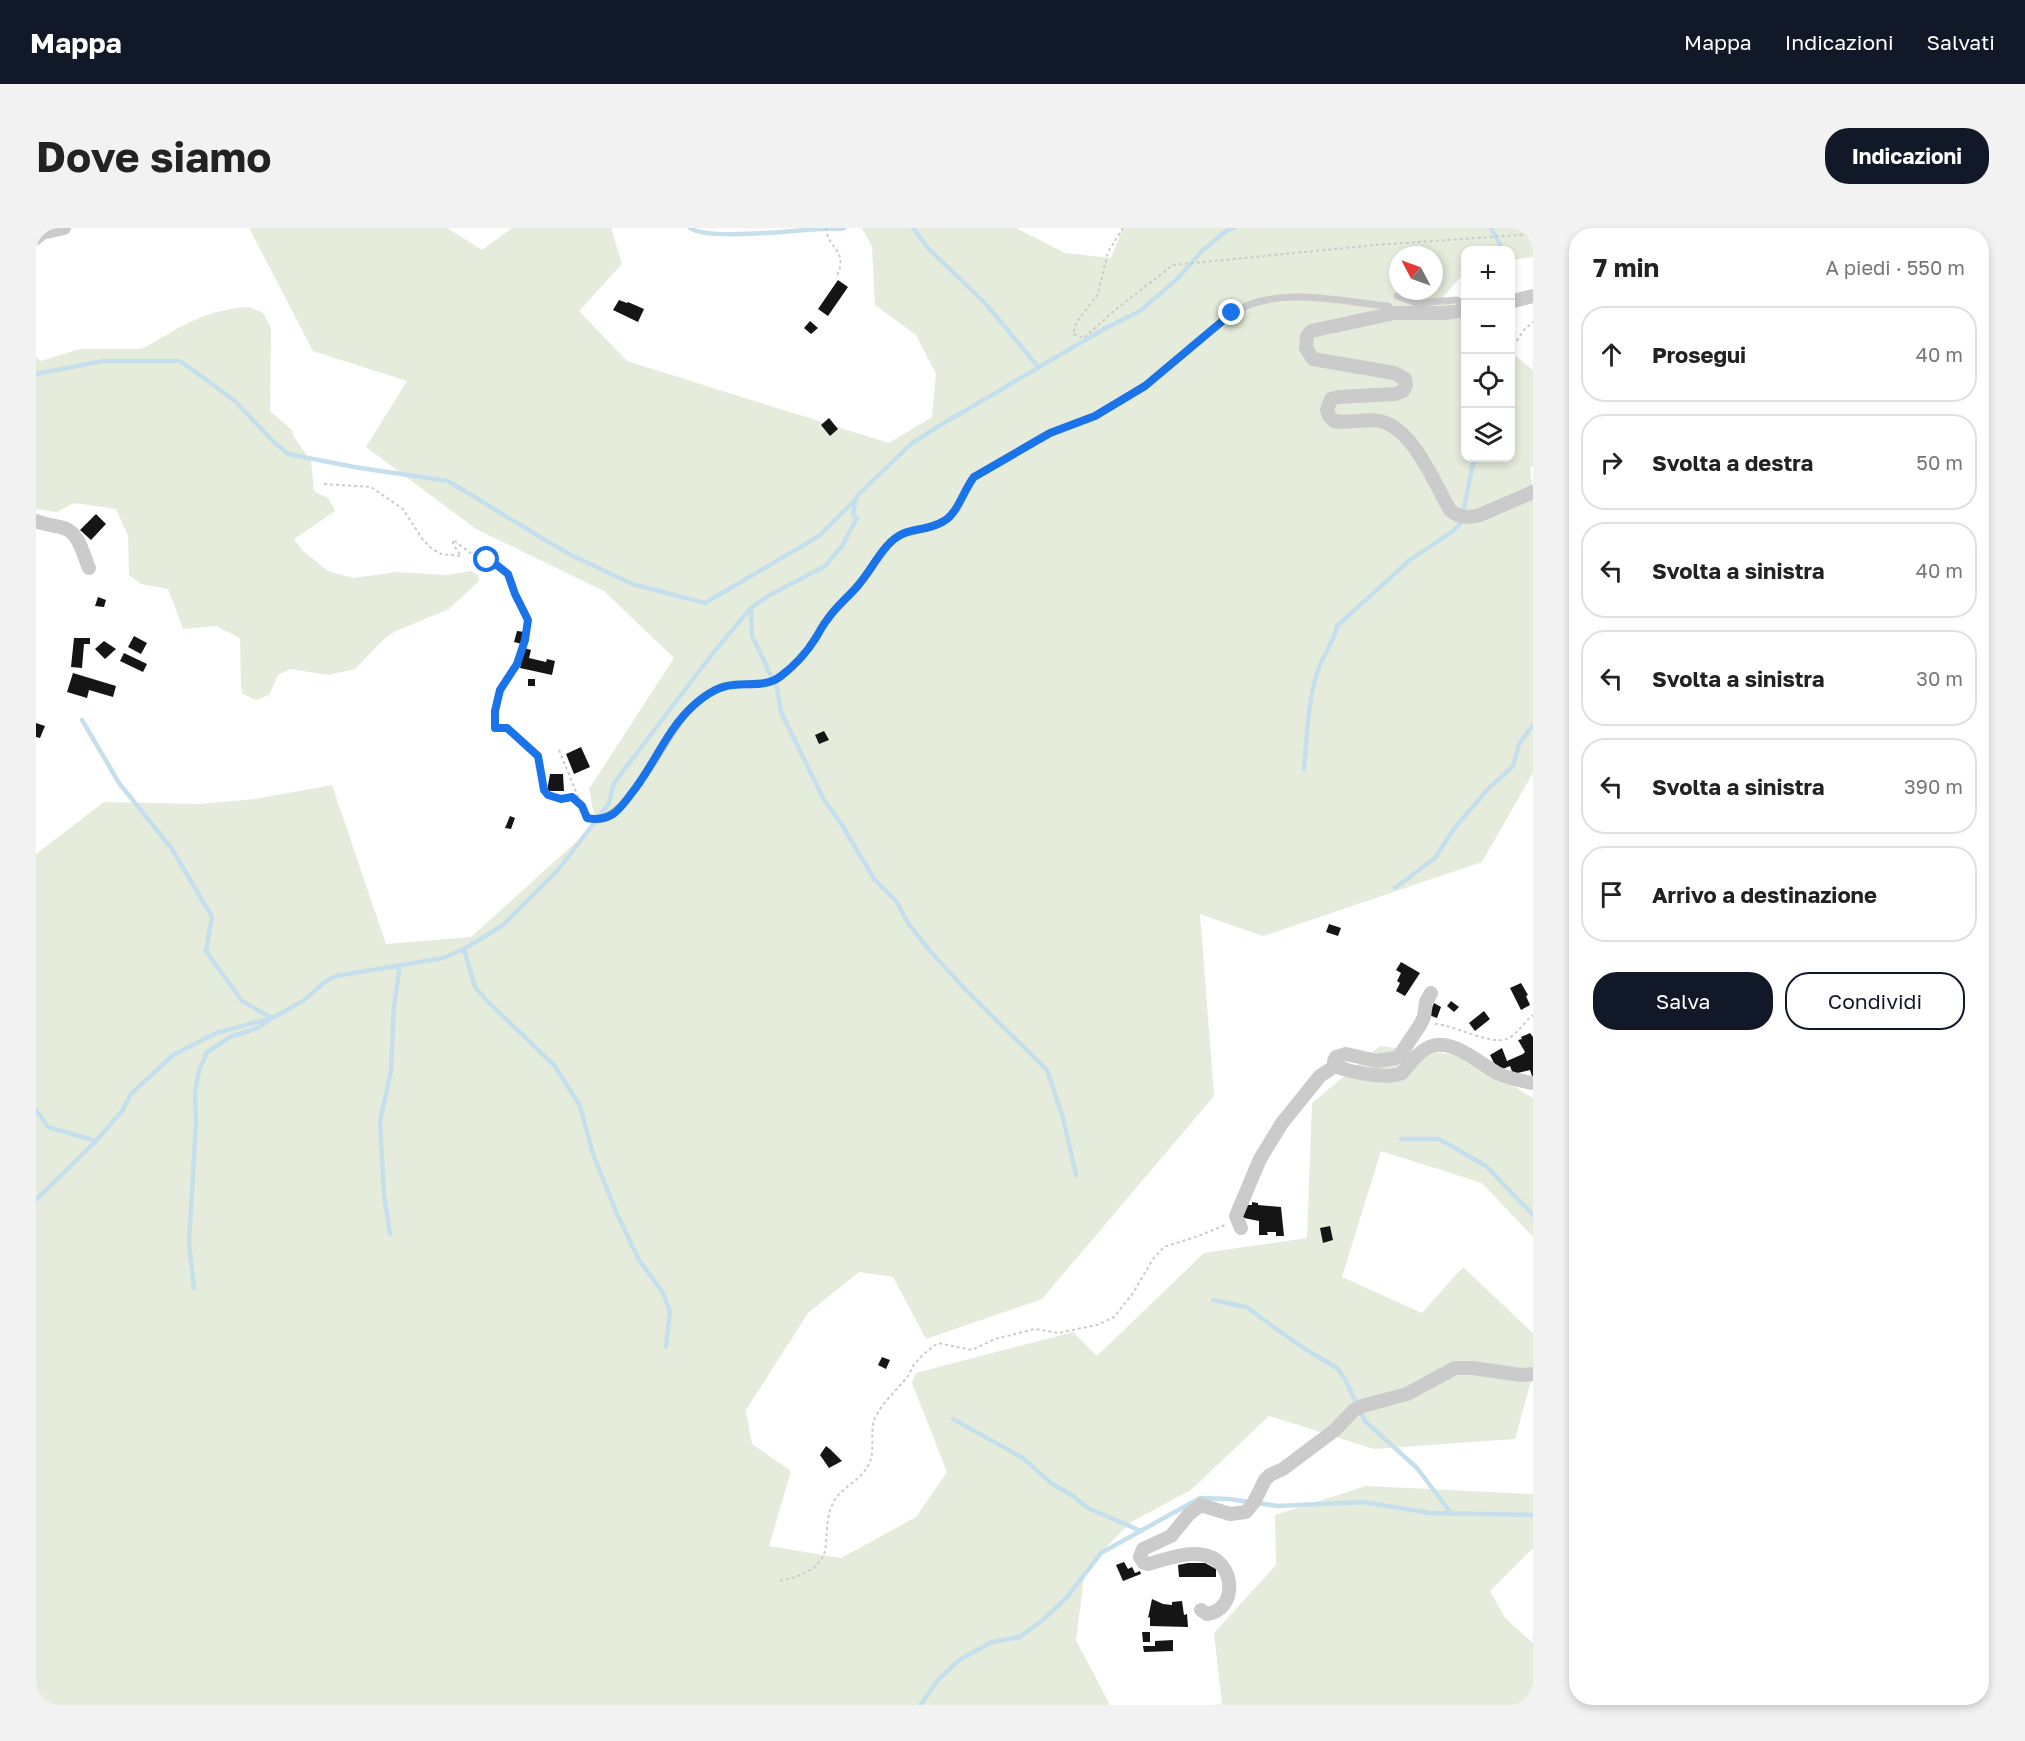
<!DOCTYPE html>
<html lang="it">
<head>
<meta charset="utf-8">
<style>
  body { margin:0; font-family:"Golos Text",sans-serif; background:#f2f2f2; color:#222 }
  .controls { position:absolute; right:18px; top:18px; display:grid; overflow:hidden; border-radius:12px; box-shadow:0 3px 9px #0003 }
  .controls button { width:54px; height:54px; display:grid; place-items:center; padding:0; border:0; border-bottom:2px solid #e0e0e0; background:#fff; color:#222; font:30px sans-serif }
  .compass { position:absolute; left:1353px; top:18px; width:54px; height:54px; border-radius:50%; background:#fff; box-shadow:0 3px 9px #0003; rotate:311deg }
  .stop { position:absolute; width:18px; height:18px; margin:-14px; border:4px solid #1a73e8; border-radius:50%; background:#fff }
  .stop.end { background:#1a73e8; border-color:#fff; box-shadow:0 2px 6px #0008 }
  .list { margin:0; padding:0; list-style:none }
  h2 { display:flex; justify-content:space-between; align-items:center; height:78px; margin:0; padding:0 24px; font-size:26px }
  h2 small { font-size:20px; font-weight:400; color:#767676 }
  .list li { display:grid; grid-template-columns:39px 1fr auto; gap:18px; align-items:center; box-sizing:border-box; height:96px; margin:0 12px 12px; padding:0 12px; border:2px solid #e0e0e0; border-radius:24px }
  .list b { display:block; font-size:22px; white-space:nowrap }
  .list em { font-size:20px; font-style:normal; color:#767676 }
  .actions { display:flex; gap:12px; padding:18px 24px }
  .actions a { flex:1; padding:14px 0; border:2px solid #111827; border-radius:24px; text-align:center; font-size:21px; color:#111827 }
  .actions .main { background:#111827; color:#fff }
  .icon { flex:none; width:33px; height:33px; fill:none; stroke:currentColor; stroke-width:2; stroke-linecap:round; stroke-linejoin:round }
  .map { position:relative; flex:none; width:1497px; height:1477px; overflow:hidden; border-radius:24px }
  header { display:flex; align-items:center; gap:36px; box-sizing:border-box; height:84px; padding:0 30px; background:#111827; color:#fff }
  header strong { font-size:28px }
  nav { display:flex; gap:33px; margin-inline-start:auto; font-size:21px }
  .intro { display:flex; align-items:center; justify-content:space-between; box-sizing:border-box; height:144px; padding:0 36px }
  h1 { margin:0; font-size:42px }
  .button { padding:15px 27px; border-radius:24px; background:#111827; color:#fff; font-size:21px; font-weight:700 }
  main { display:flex; gap:36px; padding:0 36px }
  aside { flex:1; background:#fff; border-radius:24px; box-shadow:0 3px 9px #0003 }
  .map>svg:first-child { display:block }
</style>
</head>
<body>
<header>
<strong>Mappa</strong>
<nav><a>Mappa</a><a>Indicazioni</a><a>Salvati</a></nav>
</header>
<div class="intro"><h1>Dove siamo</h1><a class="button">Indicazioni</a></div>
<main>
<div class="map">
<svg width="1497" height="1477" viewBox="0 0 1497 1477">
  <rect width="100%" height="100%" fill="#fff"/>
  <!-- green -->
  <path fill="#e5ecdb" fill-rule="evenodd" d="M213,0H411L446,22L476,0H575L586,36L543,83L591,133L853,215L896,189L900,146L880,107L839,77L836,19L826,0H980L1029,25L1075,30L1087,0H1497V29L1475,32L1474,22H1430L1429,44L1407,69L1429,87L1430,230H1474L1475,124L1497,142V237L1494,240L1497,263V545L1446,634L1227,708L1164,686L1178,868L1006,1071L890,1111L857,1049L823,1044L772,1085L710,1182L716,1216L755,1243L733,1318L805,1330L880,1289L911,1244L876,1155L880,1145L1037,1104L1061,1128L1168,1025L1271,1010L1276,875L1344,818L1429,828L1497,870V1009L1446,955L1345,923L1306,1049L1386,1085L1427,1039L1497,1105V1146L1479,1211L1338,1221L1233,1188L1155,1262L1095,1294L1049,1341L1040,1412L1074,1477H0V626L68,574L164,576L219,571L296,557L350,716L435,709L560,596L553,561L638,430L568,363L440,301L330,219L371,153L277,123ZM1362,27H1398V63H1362Z
    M213,79L227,85L234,98L235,105L234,183L256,202L258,209L275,233L278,263L292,270L299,283L258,311L267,323L292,343L317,350L361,344L410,347L435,343L442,347L443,353L413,381L358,404L347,412L319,441L293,447L254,441L242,447L233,467L220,472L207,466L205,459L204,410L180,398L147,401L132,361L105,356L93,347L92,308L80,281L38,275L21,284L0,281V129L5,133L44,121H102L110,119C145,98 171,81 213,79Z
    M1330,1258L1497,1266V1320L1454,1363L1469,1390L1497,1415V1477H1176L1186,1476L1178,1405L1240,1337L1239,1287Z"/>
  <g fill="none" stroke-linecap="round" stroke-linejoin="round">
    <!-- stream -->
    <path stroke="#c6dfed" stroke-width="4.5" d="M654,0C672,13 759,2 785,1C793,0 801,2 808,0
      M877,0L892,20L949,75L1003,140
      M1455,0L1467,22
      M1474,36V37
      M0,146L67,133H144L198,172L236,212L252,226L318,239L412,253L531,325L596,356L669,375L783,308L820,271
      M715,380L716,408L741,460L745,484L788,572L806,597L838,651L860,673L872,695L894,723L931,763L1011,842L1027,890L1040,947
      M46,492L83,555L136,621L176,689L170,723L206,773L236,790L222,800L194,809L171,824L163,843L159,864L160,894L153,1015L158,1060
      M1268,541C1271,509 1272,466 1284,437C1290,423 1298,413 1301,398L1375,331L1417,303L1425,295L1438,230
      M1359,660L1399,630L1417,602L1451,562L1477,538L1483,516L1497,497
      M428,721L439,759L451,773L519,838L544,878L557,926L581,986L603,1032L627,1065L634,1083L630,1119
      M0,882L12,899L60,913
      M1365,911H1403L1450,938L1497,987
      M0,972L60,913L86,883L95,866L137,827L180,805L236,790L267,773L289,754L300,748L407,730L428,721L467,697L522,642L568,582L573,575L578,555L677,425L715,380L732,368L789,338L806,318L821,290L817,287L820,270L824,265L876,215L903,198L1068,101L1104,83L1140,52L1166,23L1190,3L1198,0
      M354,1006L348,967L344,893L355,843L358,778L364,737
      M1177,1072L1210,1079L1266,1119L1301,1140L1309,1151L1329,1193L1381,1240L1415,1285
      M917,1191L987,1230L1015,1255L1037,1268L1052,1280L1105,1303
      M884,1477L903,1451L923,1432L956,1414L984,1409L1009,1390L1031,1369L1065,1325L1164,1270L1193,1271L1242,1278L1327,1274L1394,1285L1497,1287"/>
  </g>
  <!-- building -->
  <path fill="#151515" d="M802,52L812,59L792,88L782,81Z
    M583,72L591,75L592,74L608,81L602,94L577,82Z
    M774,93L782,100L775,106L768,100Z
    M793,190L802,201L794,208L785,197Z
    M60,286L70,296L55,312L44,302Z
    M62,369L70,372L68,379L59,378Z
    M481,403L489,404L486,416L478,414Z
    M98,408L111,415L105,426L92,419Z
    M38,410H54V416H48L46,440L35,439Z
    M68,413L80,421L69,431L59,421Z
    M488,420L495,422L493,430L510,434L511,431L519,433L516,447L484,440Z
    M88,425L111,436L107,444L84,433Z
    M37,445L80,458L77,469L53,462L51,470L31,464Z
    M492,451H499V458H492Z
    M0,495L9,498L4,510L0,509Z
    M788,503L793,512L783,516L779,507Z
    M545,519L554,539L538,546L530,526Z
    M514,546H527L528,563H511Z
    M474,588L479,590L475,601L469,600Z
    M1293,696L1305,700L1302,708L1290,704Z
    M1365,734L1384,745L1369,768L1360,763L1364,755L1361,753L1365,745L1360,742Z
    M1485,755L1492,767L1490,768L1494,777L1485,782L1474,760Z
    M1415,773L1423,779L1418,784L1411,778Z
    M1398,775L1405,779L1401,790L1393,787Z
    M1448,783L1454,791L1439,803L1433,795Z
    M1494,805L1497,809V851L1494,842L1477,846L1474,838L1462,843L1454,827L1466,820L1471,833L1487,826L1489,824L1482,812L1486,811L1485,809Z
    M1216,974L1222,975V977L1245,979L1248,1008H1240V1004H1231L1232,1007H1223V993L1203,989L1206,977H1216Z
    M1294,998L1297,1012L1287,1015L1284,1000Z
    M846,1129L854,1132L850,1141L842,1137Z
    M790,1218L795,1222L806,1233L793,1240L784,1227Z
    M1088,1334L1092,1341L1096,1339L1099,1345L1104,1343L1105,1346L1087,1353L1080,1337Z
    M1152,1335H1169L1180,1341V1349H1143L1142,1337Z
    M1116,1371L1127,1376L1136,1377V1374L1146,1373L1148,1387L1151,1386L1152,1399L1114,1398V1389L1112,1390Z
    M1106,1404H1114V1414H1107Z
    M1137,1412V1423L1108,1424L1107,1418H1119V1413Z"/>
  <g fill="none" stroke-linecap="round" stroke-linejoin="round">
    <!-- path -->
    <path stroke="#cbcbcb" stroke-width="2" stroke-dasharray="3 3" stroke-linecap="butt" d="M790,0C791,21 814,22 800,50
      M1087,0L1072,24L1062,66L1040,95L1037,106L1048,110L1079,82L1137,37L1339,17L1497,6
      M1474,123L1488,102L1497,94
      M288,256L335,259L367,281L387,312L395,320L405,326L425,328L417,316V312L440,329L462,338L472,346L479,367L492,392L489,412L481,436L464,462L458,496L459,500H471L502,527L508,562C517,573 524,569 536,569L546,578
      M523,522L545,576
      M1399,796C1419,797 1457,819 1473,810C1483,804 1488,794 1497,787
      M744,1353C765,1348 789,1341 790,1315C791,1302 791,1287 797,1275C805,1259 824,1253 832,1238C839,1226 835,1210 837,1197C839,1181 862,1161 872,1148C875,1144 876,1137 881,1133C887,1126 894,1121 902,1115L936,1122L959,1111L999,1101L1022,1105L1061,1097L1078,1089L1097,1065L1117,1031L1128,1019L1165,1007L1189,997"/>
    <!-- service -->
    <path stroke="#cbcbcb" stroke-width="7" d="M1361,68L1381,75L1421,72L1430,77
      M551,590C594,600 628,504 658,477C668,468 683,458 697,457C714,455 731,459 745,448C758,438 771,424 779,411C783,405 786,398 791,392C800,378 814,368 824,355C834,343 841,329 851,318C870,296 888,306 908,293C922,285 927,263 938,249L1014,205L1059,188L1109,158L1196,85C1242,57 1302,73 1352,78L1359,85"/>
    <!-- minor -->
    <path stroke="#cbcbcb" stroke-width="14" d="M0,10L6,5L28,0
      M1474,74L1497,68
      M1430,82L1409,85H1359L1275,103L1271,108L1270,120L1277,131L1358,145L1369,151L1370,157L1367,163L1359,166L1303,169L1295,171L1291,182L1293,188L1298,193C1314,196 1329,190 1344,193C1378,201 1398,255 1414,282C1423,290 1432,290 1444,287L1497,264
      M0,293C9,297 18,297 28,300C43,305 47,326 53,340
      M1395,765L1390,774L1388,789L1384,797L1364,827L1360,830L1341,833L1310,826L1300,829L1298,833L1299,838C1314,844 1352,852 1366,845C1374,836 1382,824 1393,819C1415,809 1443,835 1461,845C1472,850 1485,853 1497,855
      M1205,1000L1200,988L1224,931L1246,895L1284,848L1299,838
      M1165,1382L1171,1386C1201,1382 1200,1337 1172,1328C1154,1322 1131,1331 1112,1336L1108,1335L1104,1329L1107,1321L1135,1308L1153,1286L1165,1277L1194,1286L1210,1284L1218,1274L1229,1252L1234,1247L1247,1241L1299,1202L1318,1182L1326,1178L1371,1166L1419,1140H1437L1485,1147L1497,1146"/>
  </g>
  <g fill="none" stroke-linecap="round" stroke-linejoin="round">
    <!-- route -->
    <path stroke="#1a73e8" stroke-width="8" d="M451,332L462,338L472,346L479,366L492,392L489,412L481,436L464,462L459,483V500H471L502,528L508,562L512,567L525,571L536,569L546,578L551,590C560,592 569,591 577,586C584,581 590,573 595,566C618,538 630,502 658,477C668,468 683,458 697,457C714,455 731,459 745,448C758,438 771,424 779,411C783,405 786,398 791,392C800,378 814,368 824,355C834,343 841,329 851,318C870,296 887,306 908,293C922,285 927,263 938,249L1014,205L1059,188L1109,158L1196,85"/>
  </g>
</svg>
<div class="controls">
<button>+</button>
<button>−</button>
<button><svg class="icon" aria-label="locate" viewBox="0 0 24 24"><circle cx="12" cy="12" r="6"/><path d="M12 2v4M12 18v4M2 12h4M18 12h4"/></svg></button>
<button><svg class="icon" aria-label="layers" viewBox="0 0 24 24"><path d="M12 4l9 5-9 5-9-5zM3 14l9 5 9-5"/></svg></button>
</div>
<svg class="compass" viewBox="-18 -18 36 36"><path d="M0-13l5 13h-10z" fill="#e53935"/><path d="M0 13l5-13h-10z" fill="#767676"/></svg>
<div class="stop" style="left:451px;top:332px"></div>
<div class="stop end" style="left:1196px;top:85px"></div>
</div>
<aside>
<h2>7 min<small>A piedi · 550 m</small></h2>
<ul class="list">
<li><svg class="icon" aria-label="ahead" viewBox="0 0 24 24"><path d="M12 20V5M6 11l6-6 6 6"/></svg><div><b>Prosegui</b></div><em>40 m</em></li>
<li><svg class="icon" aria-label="right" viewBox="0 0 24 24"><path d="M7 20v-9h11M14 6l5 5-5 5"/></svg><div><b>Svolta a destra</b></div><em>50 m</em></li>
<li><svg class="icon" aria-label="left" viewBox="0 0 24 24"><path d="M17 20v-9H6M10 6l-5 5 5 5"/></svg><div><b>Svolta a sinistra</b></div><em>40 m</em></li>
<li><svg class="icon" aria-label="left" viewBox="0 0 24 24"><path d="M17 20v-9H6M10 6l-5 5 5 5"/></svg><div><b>Svolta a sinistra</b></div><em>30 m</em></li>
<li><svg class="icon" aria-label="left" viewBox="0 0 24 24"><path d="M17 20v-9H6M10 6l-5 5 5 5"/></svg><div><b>Svolta a sinistra</b></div><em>390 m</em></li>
<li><svg class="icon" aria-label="arrive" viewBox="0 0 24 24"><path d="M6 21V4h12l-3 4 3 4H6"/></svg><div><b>Arrivo a destinazione</b></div></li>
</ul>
<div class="actions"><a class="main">Salva</a><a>Condividi</a></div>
</aside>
</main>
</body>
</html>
